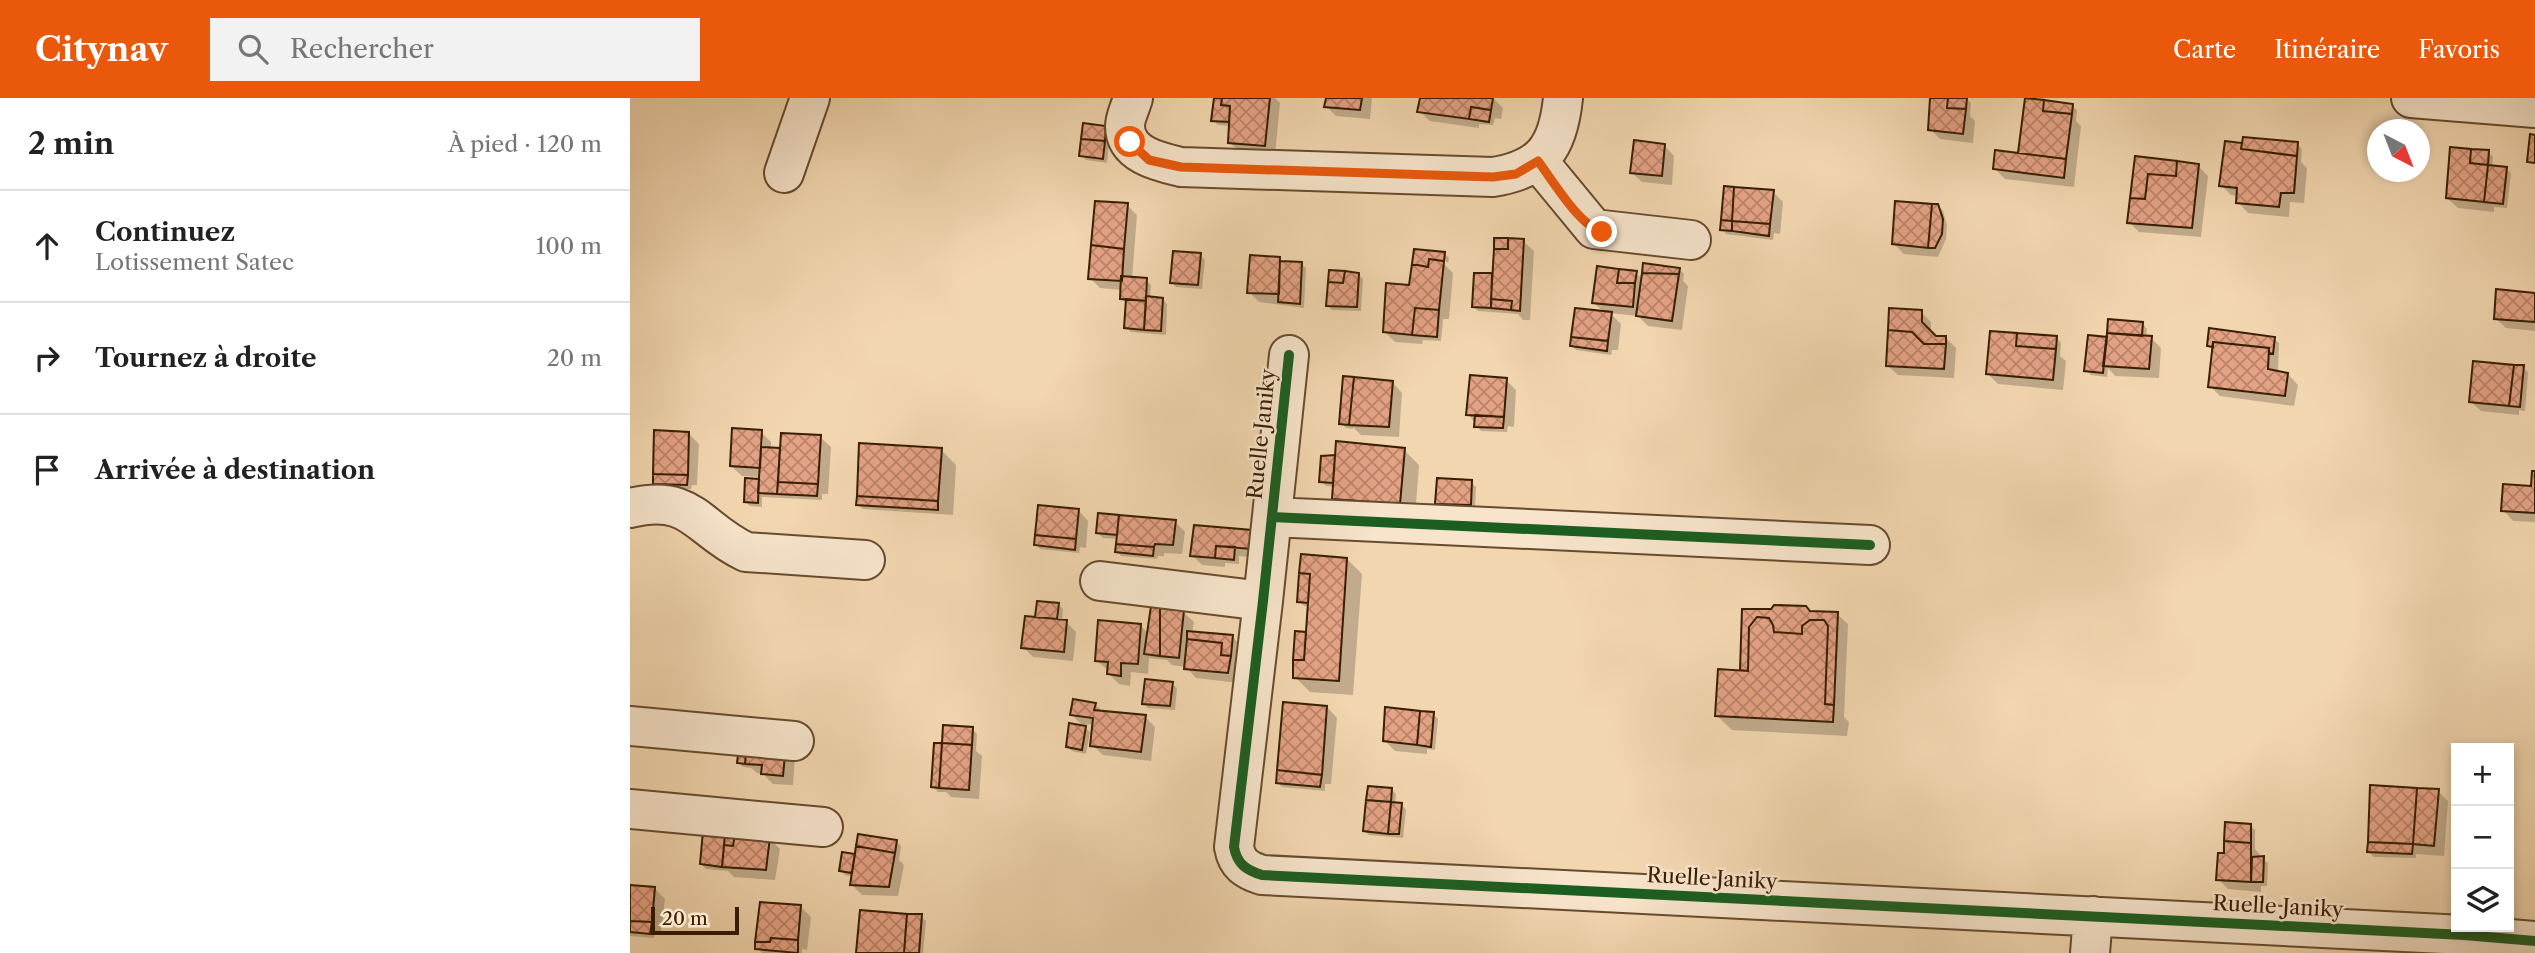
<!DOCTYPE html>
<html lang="fr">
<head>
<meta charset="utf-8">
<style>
  body { margin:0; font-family:"Libre Caslon Text",serif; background:#f2f2f2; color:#222 }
  .controls { position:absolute; right:21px; bottom:21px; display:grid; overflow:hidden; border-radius:0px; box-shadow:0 4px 10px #0003 }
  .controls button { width:63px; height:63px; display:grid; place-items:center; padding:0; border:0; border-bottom:2px solid #e0e0e0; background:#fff; color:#222; font:35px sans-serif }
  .compass { position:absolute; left:1737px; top:21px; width:63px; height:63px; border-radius:50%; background:#fff; box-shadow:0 4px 10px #0003; rotate:138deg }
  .scale { position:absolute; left:21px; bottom:18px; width:88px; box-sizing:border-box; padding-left:7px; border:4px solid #381d00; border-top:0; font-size:19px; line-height:24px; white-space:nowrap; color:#381d00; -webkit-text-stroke:5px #f7e4cb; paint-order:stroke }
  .stop { position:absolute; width:21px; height:21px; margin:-16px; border:5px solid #ea580c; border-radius:50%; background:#fff }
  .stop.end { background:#ea580c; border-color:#fff; box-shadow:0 2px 7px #0008 }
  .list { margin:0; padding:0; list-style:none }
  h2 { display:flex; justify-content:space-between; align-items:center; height:91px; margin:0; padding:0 28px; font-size:30px }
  h2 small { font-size:23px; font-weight:400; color:#767676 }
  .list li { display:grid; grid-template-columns:46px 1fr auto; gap:21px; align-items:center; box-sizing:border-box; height:112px; padding:0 28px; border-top:2px solid #e0e0e0 }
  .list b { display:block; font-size:26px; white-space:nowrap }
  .list p { margin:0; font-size:23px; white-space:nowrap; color:#767676 }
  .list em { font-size:23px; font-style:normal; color:#767676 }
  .icon { flex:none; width:38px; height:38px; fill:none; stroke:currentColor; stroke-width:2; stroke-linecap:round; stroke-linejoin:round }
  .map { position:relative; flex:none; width:1905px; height:855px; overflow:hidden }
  header { display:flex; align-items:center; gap:42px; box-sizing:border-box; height:98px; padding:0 35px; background:#ea580c; color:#fff }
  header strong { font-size:33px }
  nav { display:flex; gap:38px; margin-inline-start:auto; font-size:24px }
  .search { width:490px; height:63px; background:#f2f2f2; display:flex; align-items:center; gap:18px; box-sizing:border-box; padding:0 24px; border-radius:0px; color:#767676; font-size:26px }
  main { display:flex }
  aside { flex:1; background:#fff }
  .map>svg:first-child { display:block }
</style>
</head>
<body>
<header>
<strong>Citynav</strong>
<div class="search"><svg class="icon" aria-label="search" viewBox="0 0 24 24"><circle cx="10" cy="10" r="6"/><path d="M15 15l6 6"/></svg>Rechercher</div>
<nav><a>Carte</a><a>Itinéraire</a><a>Favoris</a></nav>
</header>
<main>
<aside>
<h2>2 min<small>À pied · 120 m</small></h2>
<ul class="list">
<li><svg class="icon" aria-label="ahead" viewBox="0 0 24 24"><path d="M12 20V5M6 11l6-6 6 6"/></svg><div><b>Continuez</b><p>Lotissement Satec</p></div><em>100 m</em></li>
<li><svg class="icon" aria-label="right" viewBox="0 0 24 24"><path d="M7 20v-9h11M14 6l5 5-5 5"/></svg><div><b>Tournez à droite</b></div><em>20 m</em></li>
<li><svg class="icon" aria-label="arrive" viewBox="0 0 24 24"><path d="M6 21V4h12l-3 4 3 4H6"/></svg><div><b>Arrivée à destination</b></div></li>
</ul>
</aside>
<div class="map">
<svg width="1905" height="855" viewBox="0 0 1905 855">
  <defs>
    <pattern id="building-cross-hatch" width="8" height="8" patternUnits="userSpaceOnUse" patternTransform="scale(1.75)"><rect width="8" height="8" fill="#e4a284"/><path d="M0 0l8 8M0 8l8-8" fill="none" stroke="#ba836a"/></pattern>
  </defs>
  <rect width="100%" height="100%" fill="#f2d6af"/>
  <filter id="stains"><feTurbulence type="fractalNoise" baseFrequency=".00286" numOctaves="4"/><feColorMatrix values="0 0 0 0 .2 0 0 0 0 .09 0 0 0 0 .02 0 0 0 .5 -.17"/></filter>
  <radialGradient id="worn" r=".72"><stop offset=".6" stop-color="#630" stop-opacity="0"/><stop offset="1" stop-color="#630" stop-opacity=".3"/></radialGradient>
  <!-- shadow -->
  <path fill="#0003" fill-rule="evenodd" d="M586,0H645L650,5L645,57L610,54L599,44L600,28L588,27L583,22Z
    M697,0H742L740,21L706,18L696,8Z
    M792,0H863L873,10L871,21L865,20L863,27L849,26V30L800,23L789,13Z
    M1302,0H1336L1341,5L1340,18L1345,23L1343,45L1310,41L1300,31Z
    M1442,8L1447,12L1446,23L1451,28L1444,89L1375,81L1365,71L1389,57Z
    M475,30L480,34L477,65L456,62L451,57Z
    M1667,46L1672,51L1671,64L1677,70L1674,105L1660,104L1659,119L1618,115L1608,104V98L1601,97L1591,87Z
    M1034,47L1044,58L1042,87L1012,84L1001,74Z
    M1858,54L1863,59L1862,69L1876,71L1881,75L1877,110L1864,109V114L1828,110L1817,100Z
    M1568,68L1578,78L1571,139L1509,134L1499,124Z
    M1143,94L1153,104L1150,136L1144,135L1143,142L1096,136L1092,131Z
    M497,107L507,117L502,181L516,182L521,187L520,200L532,201L537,206L536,237L501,234L496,229V205L491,200L492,192L470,190L460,180Z
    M1308,108L1313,113L1317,127L1316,141L1308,159L1274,156L1264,146Z
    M893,143L904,153L900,222H893L888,216L848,213L843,208L846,176L864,177Z
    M785,153L814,155L819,160L818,165L808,156L812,164L823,175L819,221H813L811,243L793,242L792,246L765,244L755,234L758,186L781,189Z
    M570,157L575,162L572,191L546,189L542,184Z
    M650,161L654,165L671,166L676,170L674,210L629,204L619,194Z
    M1049,171L1054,176L1053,183L1058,188L1052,232L1018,228L1008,218L980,215L991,226L988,252H982L981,257L946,252L942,248L975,215L964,205L1006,175L1013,182Z
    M728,176L733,181L731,213L702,212L697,207Z
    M1905,196V233L1876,230L1865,220Z
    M1291,214L1301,224V235L1306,239L1316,240L1326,250L1324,280L1268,277L1257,267Z
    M1513,226L1517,231L1516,240H1521L1531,250L1529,280L1485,278L1478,270L1477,279L1461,277L1456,272L1478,241Z
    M1427,240L1431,245L1430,258L1436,263L1433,292L1368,286L1358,276Z
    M1644,241L1649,245L1648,275L1658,276L1668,287L1664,308L1590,298L1580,288L1584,253L1579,248Z
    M1893,269L1898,274L1895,313L1889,312V317L1851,313L1840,303Z
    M876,282L886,292L884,329L878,328L877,334L851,333L838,316Z
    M762,284L772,295L769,339L731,337L723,329V331L716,330L711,325Z
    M131,334L141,344V351L152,352L190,339L201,349L198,396H192V402L132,399V409L120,408L115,404L131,383V379L112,378L101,368ZM130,341H133L132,358Z
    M58,335L69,346L67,387H62L61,391L29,390L25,385Z
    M311,352L326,367L323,417L233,411L228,407Z
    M774,352L789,367L785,420L719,416L704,401L705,389L696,388L691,383L693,359Z
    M1905,375V424L1883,423L1873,412L1903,390Z
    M841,384L846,389L845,411L812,410L807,405Z
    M448,412L458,423L456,450L450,449L449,455L410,451L406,446Z
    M545,424L555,434L552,456L534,455V458H528L527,461L491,458L487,453L488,441L473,440L468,435Z
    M622,434L631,460L609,458V466L595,465V469L572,467L562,457Z
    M717,461L732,476L723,597L680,594L665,579L677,538L680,509L674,508L669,503Z
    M428,506L433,511L432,523L436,524L446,534L443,563L403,559L393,549L410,521Z
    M1113,513L1207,516L1218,526L1214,619L1219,624L1217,638L1102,632L1086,617L1112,574Z
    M553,514L564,524L562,535L603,539L607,544L605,565L610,570L608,585L566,580L556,569L542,567L537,562L519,560L518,576L501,574L500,588L489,586L479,576V573L466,562L510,527L519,536Z
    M542,586L547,590L545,612L518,610L513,605Z
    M465,606L474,615L515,619L525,629L521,663L473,657L462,647L464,626L452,627L460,634L456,656L442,653L437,649L454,629L441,616Z
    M697,609L707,620L701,686H695V693L652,689L648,685Z
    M803,616L808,621L805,652L797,651V656L765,653L754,642Z
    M342,631L347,636L346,653L352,658L349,701L321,699L316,694H308L303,689L313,646Z
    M165,658L163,687L143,686L133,676L127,675L121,670L113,669L109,665Z
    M762,692L766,696L765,706L772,707L776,712L773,740L739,737L734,733Z
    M1808,693L1818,703L1814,758L1786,756V760L1744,759L1739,754Z
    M1620,727L1625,732V751L1630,757V760L1638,765L1637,788H1631V794L1598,791L1588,781L1595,757Z
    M140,741L150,751L145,782L104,779L98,773L76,771L71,766Z
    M266,743L271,748L269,762L274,767L268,798L232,797L222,787L223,779L215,777L211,773L224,758Z
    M0,788L24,790L35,801L31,834L25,833L24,840L0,838Z
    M171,809L181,819L177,852L172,851V855H132L127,850Z
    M291,818L296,823L293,855H228Z"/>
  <!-- building -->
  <path fill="url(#building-cross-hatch)" stroke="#381d00" stroke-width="2" d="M584,0H592L591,7L600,8L599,24L581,23Z
    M592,0H640L635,48L598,45L600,8L591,7Z
    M696,0H732L730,12L694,9Z
    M790,0H863L861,12L841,9L839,21L787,14Z
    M1300,0H1318L1317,10L1336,11L1333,36L1298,32Z
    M1318,0H1337L1336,11L1317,10Z
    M1395,0L1414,2L1413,13L1442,16L1436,61L1388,55Z
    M1414,2L1443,6L1442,16L1413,13Z
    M841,9L861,12L859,24L839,21Z
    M453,25L476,28L475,43L451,41Z
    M1900,36L1905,37V65L1897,64Z
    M1613,39L1668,44L1667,58L1611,51Z
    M451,41L475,43L473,61L449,58Z
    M1004,42L1035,46L1032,78L1000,75Z
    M1595,43L1612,45L1611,51L1667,58L1664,95H1651L1649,109L1606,105L1607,90L1589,88Z
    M1820,49L1841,51L1840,65L1858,67L1854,104L1816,100Z
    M1841,51L1859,52L1858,67L1840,65Z
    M1365,52L1436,61L1434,80L1363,71Z
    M1505,58L1547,63L1546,78L1518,76L1515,101L1500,100Z
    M1547,63L1569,66L1562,130L1497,125L1500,100L1515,101L1518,76L1546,78Z
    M1858,67L1877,69L1873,106L1854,104Z
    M1094,88L1104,89L1102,123L1091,122Z
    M1104,89L1144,92L1140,126L1102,123Z
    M465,103L498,105L494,151L461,147Z
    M1265,103L1302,106L1298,150L1262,146Z
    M1302,106H1308L1313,121L1312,136L1305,150H1298Z
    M1091,122L1102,123V133L1090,132Z
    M1102,123L1140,126L1139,138L1102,133Z
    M864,140H878V151H864Z
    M878,140L894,141L890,213L881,212L882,203L861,201L864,151H878Z
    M461,147L494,151L492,183L458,181Z
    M784,151L815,154L814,163L799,161L798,169L782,166Z
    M543,153L571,155L568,187L540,185Z
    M620,157L650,159L649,196L617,195Z
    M799,161L814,163L809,212L785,210L782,237L753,234L756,185L779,187L782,166L798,169Z
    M650,163L672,164L670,206L648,204Z
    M1013,165L1050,170L1049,176L1012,175Z
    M967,168L989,171L987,185H1005L1003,209L962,205Z
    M989,171L1007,173L1005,185H987Z
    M699,172L715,173L713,185L698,184Z
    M715,173L729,175L727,209L696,208L698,184L713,185Z
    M844,175H862L861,210L842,209Z
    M1012,175L1049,176L1042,223L1006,218Z
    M491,178L517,180L516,203L490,201Z
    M1866,191L1905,195V224L1864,221Z
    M516,198L533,200L531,233L514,232Z
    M496,201L516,203L514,232L494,230Z
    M861,201L882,203L881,212L861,210Z
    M785,210L809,212L807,239L782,237Z
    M945,210L982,214L978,243L941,239Z
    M1259,210L1292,212V224L1306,238H1316V246H1294L1282,234L1258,232Z
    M1478,221L1513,224L1512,238L1477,235Z
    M1579,230L1645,239L1643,256L1639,255V250L1583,244V249L1577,248Z
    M1258,232L1282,234L1294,246H1316L1314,271L1256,268Z
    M1360,233L1387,235L1386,248L1426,251L1423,282L1356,276Z
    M1387,235L1427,238L1426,251L1386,248Z
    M1477,235L1522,238L1519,271L1473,268Z
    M1458,237L1477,239L1473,275L1454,273Z
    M941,239L978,243L977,253L940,248Z
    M1583,244L1639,250L1638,271L1658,275L1655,298L1578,289Z
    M1843,263L1884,267L1879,308L1839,304Z
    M1884,267H1894L1890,309L1879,308Z
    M840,277L877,280L874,319L836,317Z
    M713,278L724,279L719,327L709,326Z
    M724,279L763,283L759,329L719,327Z
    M845,317L874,319L873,330L844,329Z
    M102,330L132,332L130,370L100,368Z
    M24,332L59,334L58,377L23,376Z
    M151,335L191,337L188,386L148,384Z
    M706,343L775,350L770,406L702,401Z
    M229,345L312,350L308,403L227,398Z
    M131,349L150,350L147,396L128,395Z
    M705,357L703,385L689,384L691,358Z
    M1902,373H1905V415L1871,413L1873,386L1901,388Z
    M23,376L58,377L57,387L23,386Z
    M115,380L129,381L128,405L114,404Z
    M807,380L842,382L841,407L805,406Z
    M148,384L188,386L187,398L147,396Z
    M227,398L308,403V412L226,407Z
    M408,407L449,411L446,441L405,437Z
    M468,415L489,417L487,437L466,435Z
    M489,417L546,422L543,447L525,446L524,449L486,446Z
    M564,427L622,432L621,451L586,448L585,460L560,458Z
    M405,437L446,441L445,452L404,447Z
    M486,446L524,449L523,458L485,454Z
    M586,448L605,449L604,462L585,460Z
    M671,456L717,460L709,583L663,580V562H674L680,476L669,475Z
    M669,475L680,476L678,505L667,504Z
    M407,503L429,505L427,521L405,519Z
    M1144,507L1176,508L1180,513L1208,514L1204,607L1195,606L1198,528L1194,522H1180L1172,528V536L1144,534L1143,527L1139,520L1127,519L1119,529L1118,573L1110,572L1112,511H1141Z
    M521,508L530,509V558L514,556Z
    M530,509L554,512L549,560L530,558Z
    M395,518L437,522L434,554L391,550Z
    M1127,519L1139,520L1143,527L1144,534L1172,536V528L1180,522H1194L1198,528L1195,606L1204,607L1203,624L1085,618L1088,571L1118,573L1119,529Z
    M468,522L511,526L508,566L491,565V578L477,576L478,564L465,563Z
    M557,533L603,537L601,558L591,557L592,545L557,541Z
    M665,533L676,534L674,562H663Z
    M557,541L592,545L591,557L601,558L598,575L554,571Z
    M515,581L543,584L540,608L512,606Z
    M443,601L466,605L464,612L516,617L511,654L460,648L463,620L440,617Z
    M653,604L697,608L692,677L647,672Z
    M755,609L790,613L787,647L753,643Z
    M790,613L804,614L801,649L787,647Z
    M439,625L456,628L452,652L436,649Z
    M313,627L343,629L342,647L312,645Z
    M110,641L117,642L115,666L107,665Z
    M117,642L156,646L153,678L131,676L132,667L115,666Z
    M304,645H312L309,690L301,689Z
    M312,645L342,647L339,692L309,690Z
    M647,672L692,677L690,689L646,685Z
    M1740,687L1787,690L1783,746L1738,744Z
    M738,688L762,690L761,704L736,702Z
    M1787,690L1809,691L1804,748L1783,746Z
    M736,702L761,704L758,736L733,733Z
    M761,704L772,705L769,736H758Z
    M1595,724L1621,726V745L1594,743Z
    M73,733L95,736L92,769L70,766Z
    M95,736H105L103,748L94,747Z
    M105,736L140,739L136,772L92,769L94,747L103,748Z
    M228,736L267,742L265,755L226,748Z
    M1594,743L1621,745V784L1586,782L1588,755H1594Z
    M1738,744L1783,746L1782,756L1737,754Z
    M226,748L265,755L259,789L220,787Z
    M212,754L225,756L222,775L209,773Z
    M1634,758L1633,784H1621L1622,759Z
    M0,787L25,789L22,824L0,823Z
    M130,804L171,807L168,842L141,840L140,844H125Z
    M230,812L277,816L274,855H226Z
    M277,816H292L289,855H274Z
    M0,823L22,824L20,836L0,834Z
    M141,840L168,842V855L125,851V844H140Z"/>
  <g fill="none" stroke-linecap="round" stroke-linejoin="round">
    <defs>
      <path id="minor" d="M503,0C501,8 495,19 495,28C495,57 530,64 551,69L863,79C913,71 928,49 933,0
        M1781,0L1905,10
        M908,63L964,131L1061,142
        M154,75L180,0
        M659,257L633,503L604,749C607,766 616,772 632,777L1834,837L1905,843
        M0,410C63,395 67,431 116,454L235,462
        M642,419L1240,447
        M470,483L633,503
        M0,628L164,643
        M0,711L193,729
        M1460,855L1463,818"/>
    </defs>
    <!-- minor casing -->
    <use href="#minor" stroke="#664b2c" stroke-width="42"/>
    <!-- minor -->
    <use href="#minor" stroke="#f7e4cb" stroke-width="38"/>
    <defs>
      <path id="cycleway" d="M659,257L633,503L604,749C607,766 616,772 632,777L1834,837L1905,843
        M642,419L1240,447"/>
    </defs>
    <!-- cycleway casing -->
    <use href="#cycleway" stroke="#f7e4cb" stroke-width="15"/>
    <!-- cycleway -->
    <use href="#cycleway" stroke="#1b5e20" stroke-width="10"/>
  </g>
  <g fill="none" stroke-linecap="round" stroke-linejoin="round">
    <!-- route -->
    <path stroke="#ea580c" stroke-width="9" d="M500,44L519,62L551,69L863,79L886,76L908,63C923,83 949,127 972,134"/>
  </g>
  <g text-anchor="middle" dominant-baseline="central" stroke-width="5" stroke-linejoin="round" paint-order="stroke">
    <!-- street labels -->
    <g font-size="21" fill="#381d00" stroke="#f7e4cb">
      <text transform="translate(631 336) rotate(-84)">Ruelle Janiky</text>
      <text transform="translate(1082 780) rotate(3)">Ruelle Janiky</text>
      <text transform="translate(1648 808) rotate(3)">Ruelle Janiky</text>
    </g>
  </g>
  <rect width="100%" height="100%" filter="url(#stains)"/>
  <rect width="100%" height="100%" fill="url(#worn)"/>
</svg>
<div class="controls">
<button>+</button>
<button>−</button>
<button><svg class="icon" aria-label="layers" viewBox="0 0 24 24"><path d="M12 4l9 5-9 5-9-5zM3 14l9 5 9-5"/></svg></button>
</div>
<svg class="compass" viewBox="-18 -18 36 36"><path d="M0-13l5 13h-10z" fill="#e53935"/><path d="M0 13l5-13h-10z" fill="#767676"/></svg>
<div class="scale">20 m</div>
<div class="stop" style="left:500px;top:44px"></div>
<div class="stop end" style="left:972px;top:134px"></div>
</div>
</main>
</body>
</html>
